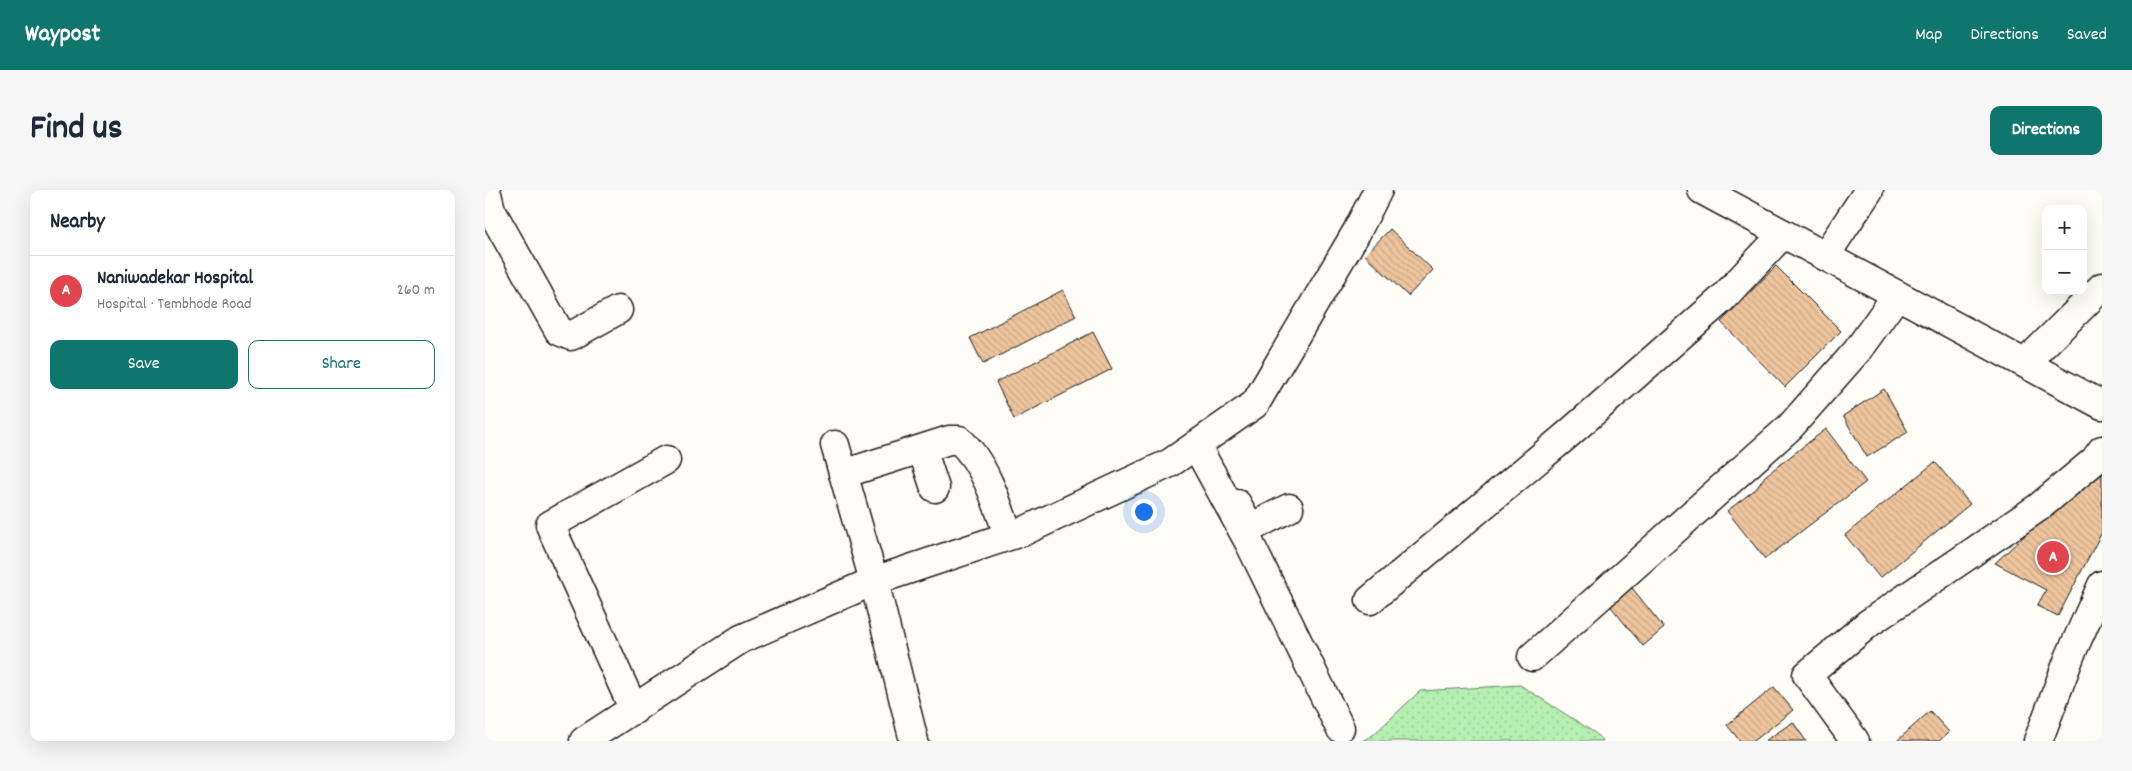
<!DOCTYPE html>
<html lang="en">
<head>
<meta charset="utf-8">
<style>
  body { margin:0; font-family:Dekko,sans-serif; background:#f6f6f7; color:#1f2937 }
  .controls { position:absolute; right:15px; top:15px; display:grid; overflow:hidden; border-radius:10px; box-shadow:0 5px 20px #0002 }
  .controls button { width:45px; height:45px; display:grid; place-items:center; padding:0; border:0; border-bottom:1px solid #e0e1e3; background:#fff; color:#1f2937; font:25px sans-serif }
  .you { position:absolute; left:658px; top:321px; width:18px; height:18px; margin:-12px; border:4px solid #fff; border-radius:50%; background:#1a73e8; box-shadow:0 0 0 8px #1a73e833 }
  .badge { display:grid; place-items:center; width:32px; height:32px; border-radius:50%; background:#0f766e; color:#fff; font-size:16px; font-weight:700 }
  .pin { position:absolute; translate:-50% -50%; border:2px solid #fff; box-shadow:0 1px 5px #0006 }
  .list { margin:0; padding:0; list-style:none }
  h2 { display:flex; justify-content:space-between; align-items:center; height:65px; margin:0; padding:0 20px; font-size:21px }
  h2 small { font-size:16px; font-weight:400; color:#747a83 }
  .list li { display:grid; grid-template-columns:32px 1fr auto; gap:15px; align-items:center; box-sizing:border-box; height:70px; padding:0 20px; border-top:1px solid #e0e1e3 }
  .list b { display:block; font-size:19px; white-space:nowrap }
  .list p { margin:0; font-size:16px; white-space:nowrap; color:#747a83 }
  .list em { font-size:16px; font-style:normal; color:#747a83 }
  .actions { display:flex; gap:10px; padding:15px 20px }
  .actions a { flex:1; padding:11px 0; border:1px solid #0f766e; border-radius:10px; text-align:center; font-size:18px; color:#0f766e }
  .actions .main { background:#0f766e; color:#fff }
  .map { position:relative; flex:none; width:1617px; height:551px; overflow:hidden; border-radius:10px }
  header { display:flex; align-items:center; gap:30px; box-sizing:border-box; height:70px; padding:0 25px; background:#0f766e; color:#fff }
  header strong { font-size:24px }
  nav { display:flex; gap:28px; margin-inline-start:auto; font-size:18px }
  .intro { display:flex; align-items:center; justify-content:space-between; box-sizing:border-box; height:120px; padding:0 30px }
  h1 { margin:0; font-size:35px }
  .button { padding:12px 22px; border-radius:10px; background:#0f766e; color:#fff; font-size:18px; font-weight:700 }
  main { display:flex; gap:30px; padding:0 30px }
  aside { flex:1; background:#fff; border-radius:10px; box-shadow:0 5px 20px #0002 }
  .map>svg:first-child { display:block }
</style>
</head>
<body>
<header>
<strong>Waypost</strong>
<nav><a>Map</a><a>Directions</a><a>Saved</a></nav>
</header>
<div class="intro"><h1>Find us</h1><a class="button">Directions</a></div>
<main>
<aside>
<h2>Nearby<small></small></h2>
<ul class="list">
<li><span class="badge" style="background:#e0444e">A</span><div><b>Naniwadekar Hospital</b><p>Hospital · Tembhode Road</p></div><em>260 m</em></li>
</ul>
<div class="actions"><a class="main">Save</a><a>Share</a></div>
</aside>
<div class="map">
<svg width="1617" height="551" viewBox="0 0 1617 551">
  <defs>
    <pattern id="grass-dots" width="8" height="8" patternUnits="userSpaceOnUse" patternTransform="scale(1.25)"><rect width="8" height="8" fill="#b6efb2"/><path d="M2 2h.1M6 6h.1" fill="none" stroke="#9ccc98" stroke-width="1.8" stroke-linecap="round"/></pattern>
    <pattern id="building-back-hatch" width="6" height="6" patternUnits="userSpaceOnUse" patternTransform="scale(1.25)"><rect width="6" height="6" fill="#eec59e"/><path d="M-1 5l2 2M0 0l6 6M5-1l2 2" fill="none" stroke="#cca988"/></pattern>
  </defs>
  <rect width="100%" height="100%" fill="#fdfcf7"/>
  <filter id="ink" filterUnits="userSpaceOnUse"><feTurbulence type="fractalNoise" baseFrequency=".02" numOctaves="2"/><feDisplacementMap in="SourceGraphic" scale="10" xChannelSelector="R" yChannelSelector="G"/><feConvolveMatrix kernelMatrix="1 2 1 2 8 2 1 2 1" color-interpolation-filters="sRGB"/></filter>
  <g filter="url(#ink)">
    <!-- grass -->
    <path fill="url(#grass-dots)" stroke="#698667" d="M1035,495L1110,543L1118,551H877L888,545L935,501Z"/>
    <!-- building -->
    <path fill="url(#building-back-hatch)" stroke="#1c1c1c" d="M905,39L948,80L923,106L880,65Z
      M1291,76L1356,141L1300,197L1236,132Z
      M578,100L591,126L498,174L485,148Z
      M608,142L627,179L529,229L511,192Z
      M1399,199L1423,242L1382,267L1358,226Z
      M1341,239L1381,292L1280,369L1242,321L1272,298L1280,286Z
      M1450,272L1485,314L1395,388L1360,345Z
      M1617,274V342L1573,426L1552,416L1561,400L1510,373Z
      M1140,389L1179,438L1158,456L1118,407Z
      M1289,497L1308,520L1269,551H1255L1242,535Z
      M1445,521L1464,542L1454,551H1412Z
      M1308,532L1321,551H1280Z"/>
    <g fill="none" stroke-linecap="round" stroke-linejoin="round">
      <defs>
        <path id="street" d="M1,0L6,20L74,141L86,146L133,120
          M1340,66L1384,0
          M1540,173L1617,97
          M350,255L389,391L429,551
          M711,255L765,354L855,538
          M437,259L450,298
          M358,284L464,250H474C499,271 513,315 523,345
          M752,314L763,334L769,336L804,318
          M885,410L1081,246L1237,109L1298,44
          M1047,467L1305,237L1372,161L1412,105
          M149,520L65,335L181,270
          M1370,551L1322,485L1384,433L1554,317L1609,271L1617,260"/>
        <path id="secondary" d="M1217,0L1617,215
          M99,551L256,449L389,391L539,341L685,273L717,251L770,214L871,43L893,0
          M1553,551L1585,466L1617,395"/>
      </defs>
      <!-- street casing -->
      <use href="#street" stroke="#1c1c1c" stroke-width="31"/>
      <!-- secondary casing -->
      <use href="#secondary" stroke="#1c1c1c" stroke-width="31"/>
      <!-- street -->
      <use href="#street" stroke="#fdfcf7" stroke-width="28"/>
      <!-- secondary -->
      <use href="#secondary" stroke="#fdfcf7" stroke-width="28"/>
    </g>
  </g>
</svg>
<div class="controls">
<button>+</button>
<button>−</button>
</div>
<div class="you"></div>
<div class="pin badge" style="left:1568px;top:367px;background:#e0444e">A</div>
</div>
</main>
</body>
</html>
